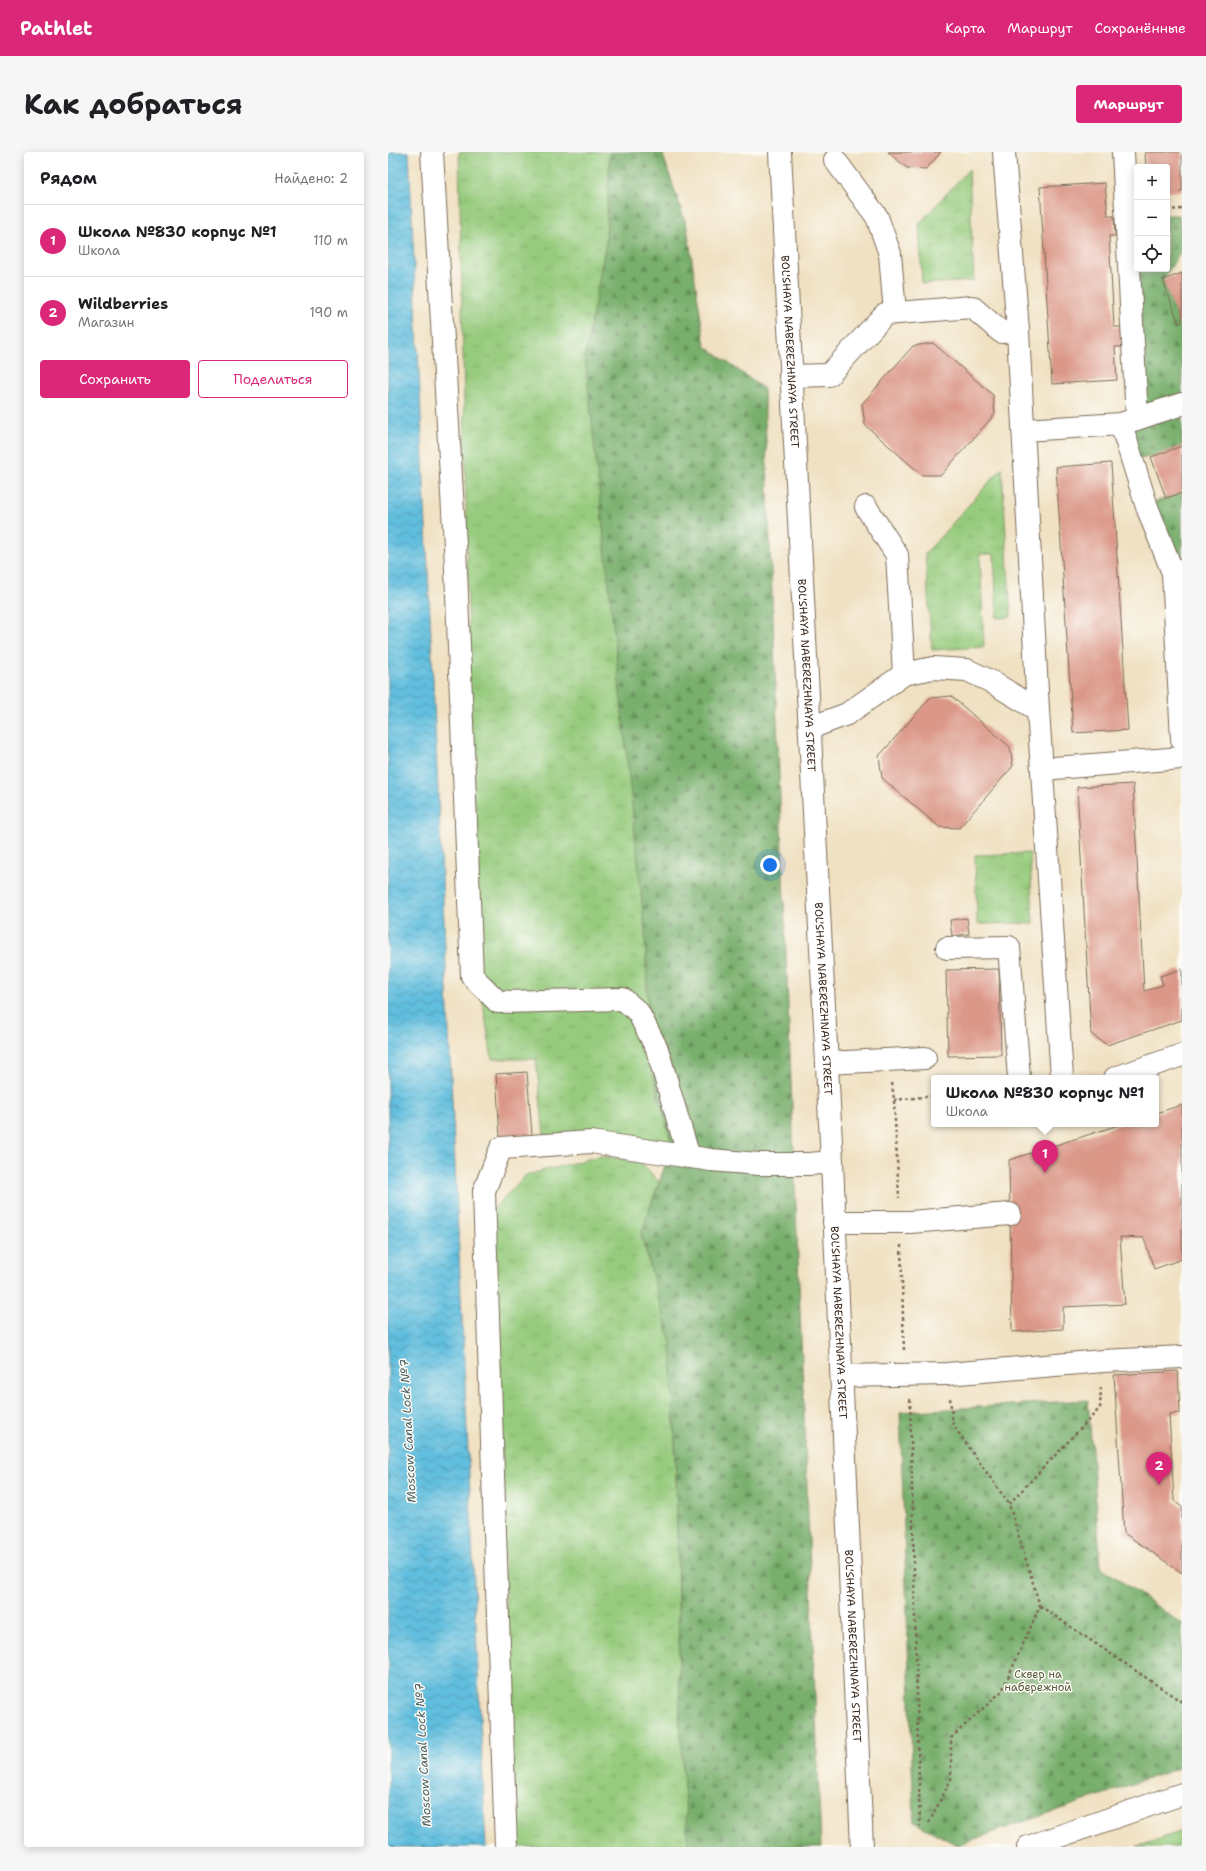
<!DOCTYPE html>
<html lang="ru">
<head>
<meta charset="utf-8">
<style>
  body { margin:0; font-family:"Shantell Sans",sans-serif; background:#f6f6f6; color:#202124 }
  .controls { position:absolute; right:12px; top:12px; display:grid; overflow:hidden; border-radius:4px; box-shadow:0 2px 10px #0003 }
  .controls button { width:36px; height:36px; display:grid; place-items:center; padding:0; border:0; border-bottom:1px solid #e0e0e0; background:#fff; color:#202124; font:20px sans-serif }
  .you { position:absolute; left:382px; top:713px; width:14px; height:14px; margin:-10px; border:3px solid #fff; border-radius:50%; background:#1a73e8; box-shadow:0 0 0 6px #1a73e833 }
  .badge { display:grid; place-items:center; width:26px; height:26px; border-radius:50%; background:#db2777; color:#fff; font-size:13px; font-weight:700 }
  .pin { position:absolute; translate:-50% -33px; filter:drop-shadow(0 1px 2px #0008) }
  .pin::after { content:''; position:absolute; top:21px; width:14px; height:12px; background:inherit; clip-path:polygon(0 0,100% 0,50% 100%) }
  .popup { position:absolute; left:543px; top:923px; width:228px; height:52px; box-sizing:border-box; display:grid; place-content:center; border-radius:4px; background:#fff; filter:drop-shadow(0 1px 3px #0005); font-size:13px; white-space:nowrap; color:#757577 }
  .popup b { font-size:15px; color:#202124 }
  .popup::after { content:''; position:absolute; left:50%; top:100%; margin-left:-8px; border:8px solid transparent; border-top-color:#fff }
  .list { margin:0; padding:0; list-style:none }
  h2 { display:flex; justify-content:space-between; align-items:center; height:52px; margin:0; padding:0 16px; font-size:17px }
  h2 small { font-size:13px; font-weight:400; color:#757577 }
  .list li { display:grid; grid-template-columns:26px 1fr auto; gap:12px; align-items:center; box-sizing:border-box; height:72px; padding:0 16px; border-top:1px solid #e0e0e0 }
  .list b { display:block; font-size:15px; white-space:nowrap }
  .list p { margin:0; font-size:13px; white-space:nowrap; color:#757577 }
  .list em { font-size:13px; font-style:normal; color:#757577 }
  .actions { display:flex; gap:8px; padding:12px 16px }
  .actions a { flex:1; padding:9px 0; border:1px solid #db2777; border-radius:4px; text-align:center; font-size:14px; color:#db2777 }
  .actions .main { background:#db2777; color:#fff }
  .icon { flex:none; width:22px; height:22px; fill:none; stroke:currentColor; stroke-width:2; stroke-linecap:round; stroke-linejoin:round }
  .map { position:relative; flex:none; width:794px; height:1695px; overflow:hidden; border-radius:4px }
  header { display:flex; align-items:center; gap:24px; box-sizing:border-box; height:56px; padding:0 20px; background:#db2777; color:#fff }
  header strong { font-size:19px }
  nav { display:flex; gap:22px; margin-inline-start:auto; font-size:14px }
  .intro { display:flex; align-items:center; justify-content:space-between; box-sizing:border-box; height:96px; padding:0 24px }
  h1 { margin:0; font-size:28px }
  .button { padding:10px 18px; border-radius:4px; background:#db2777; color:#fff; font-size:14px; font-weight:700 }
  main { display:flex; gap:24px; padding:0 24px }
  aside { flex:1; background:#fff; border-radius:4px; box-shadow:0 2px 10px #0003 }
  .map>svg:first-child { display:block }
</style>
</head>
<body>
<header>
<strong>Pathlet</strong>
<nav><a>Карта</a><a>Маршрут</a><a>Сохранённые</a></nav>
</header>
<div class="intro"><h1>Как добраться</h1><a class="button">Маршрут</a></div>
<main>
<aside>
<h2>Рядом<small>Найдено: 2</small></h2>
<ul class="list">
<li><span class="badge">1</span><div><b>Школа №830 корпус №1</b><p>Школа</p></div><em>110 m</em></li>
<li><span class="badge">2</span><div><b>Wildberries</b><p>Магазин</p></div><em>190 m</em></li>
</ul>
<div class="actions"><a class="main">Сохранить</a><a>Поделиться</a></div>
</aside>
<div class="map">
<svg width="794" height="1695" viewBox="0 0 794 1695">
  <defs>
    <pattern id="grass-tufts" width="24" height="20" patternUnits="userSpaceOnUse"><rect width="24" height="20" fill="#96cb7d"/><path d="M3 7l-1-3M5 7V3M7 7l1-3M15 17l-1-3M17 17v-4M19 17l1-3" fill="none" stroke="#82ae6c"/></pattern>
    <pattern id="forest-firs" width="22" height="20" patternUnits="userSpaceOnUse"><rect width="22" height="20" fill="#78af6c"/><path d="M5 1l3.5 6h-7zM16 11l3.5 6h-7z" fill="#648f58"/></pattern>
    <pattern id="water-waves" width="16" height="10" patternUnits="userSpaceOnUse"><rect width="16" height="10" fill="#60bede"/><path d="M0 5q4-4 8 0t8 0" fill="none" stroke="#509bb3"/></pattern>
  </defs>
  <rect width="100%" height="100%" fill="#fdfcf7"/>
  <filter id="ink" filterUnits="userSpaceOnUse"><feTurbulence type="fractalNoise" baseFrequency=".025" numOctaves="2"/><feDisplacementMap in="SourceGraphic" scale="8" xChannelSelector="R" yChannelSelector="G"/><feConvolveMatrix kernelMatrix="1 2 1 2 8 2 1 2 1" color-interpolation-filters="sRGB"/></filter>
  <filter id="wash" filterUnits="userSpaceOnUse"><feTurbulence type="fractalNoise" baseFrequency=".012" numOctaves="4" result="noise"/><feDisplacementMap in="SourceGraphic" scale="16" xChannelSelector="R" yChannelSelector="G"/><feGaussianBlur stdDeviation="0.9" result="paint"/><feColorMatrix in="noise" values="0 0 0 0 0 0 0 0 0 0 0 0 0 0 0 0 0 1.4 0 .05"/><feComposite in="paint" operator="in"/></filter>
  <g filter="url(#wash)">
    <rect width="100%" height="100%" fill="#f0e1c2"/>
    <!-- grass -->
    <path fill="url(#grass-tufts)" stroke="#687a4e" d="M71,0H222L218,90L257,779L262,911L284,993L156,983L148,907H104L87,804Z
      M581,17L586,129L534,132L531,72Z
      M614,316L623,465L609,466L606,402H592L596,495L544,498L537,402Z
      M642,701L645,771L589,772L587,703Z
      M212,1004L252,1009L271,1030L253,1082L283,1190L288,1316L292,1569L300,1695H129L123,1600L104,1058L138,1023Z
      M794,1679V1695H749Z"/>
    <!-- forest -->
    <path fill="url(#forest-firs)" stroke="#5a6c45" d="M222,0H274L299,75L317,194L376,237L433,1695H300L292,1569L288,1316L283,1190L253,1082L284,993L262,911L257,779L197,204L218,90Z
      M779,63H791L794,97L775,128L791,171L794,170V246L756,259L749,117H779Z
      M794,257V294L763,305L750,307L739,274Z
      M794,340V411L790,412L765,351Z
      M700,1248L713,1415L794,1472V1615L569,1693L526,1670L512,1260Z"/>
    <!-- water -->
    <path fill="url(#water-waves)" stroke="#4e747e" d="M0,0H21L98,1695H0Z"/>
    <g id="blocks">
      <!-- building -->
      <path fill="#db9888" d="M500,0H553L538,17L519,16Z
        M757,0H794V39L779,40V15H758Z
        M717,31L720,64H726L727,84H721L726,175H733L734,195H727L729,228L664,232L652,35Z
        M794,121V170L791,172L775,128Z
        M545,191L605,243L607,262L553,323H534L477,273L474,252L525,194Z
        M794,294V341L778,346L763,305Z
        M723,311L740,578L685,581L668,315Z
        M563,544L622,595L625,614L571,676L551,675L494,626L491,604L542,546Z
        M745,632L756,839L775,833L772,824L794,817V868L719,893L703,882L689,635Z
        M579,766L581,782L564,784L562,768Z
        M611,817L613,903L560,904L558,818Z
        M139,920L144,983L112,985L108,922Z
        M794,953V1107L766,1117L756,1086L732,1085L737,1152L675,1155V1177L624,1180L621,1008L734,972H768V961Z
        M790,1219L792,1261L781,1262L786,1349L794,1355V1421L736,1381L726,1223Z"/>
    </g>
  </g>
  <g filter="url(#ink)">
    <use href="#blocks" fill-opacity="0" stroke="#7a6a57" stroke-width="1"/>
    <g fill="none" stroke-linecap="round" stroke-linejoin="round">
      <defs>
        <g id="minor">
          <path d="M44,0L67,393L84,824L110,850L235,847L250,860L269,897L301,1005"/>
          <path id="s1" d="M392,0L444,1010L474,1695"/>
          <path d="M616,0L630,179L650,558L674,926"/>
          <path d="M735,0L749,267"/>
          <path d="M447,8L489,65L502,102L507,161"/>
          <path d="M402,224L441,223L497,162L584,155L613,180L630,179"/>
          <path d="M733,272L759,355L785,421"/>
          <path d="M636,278L733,272L794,252"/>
          <path d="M478,355L509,403L516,522"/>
          <path d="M794,418L785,421L794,587"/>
          <path d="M422,576L459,562L516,522L545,516L579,518L602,529L650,558"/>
          <path d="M654,617L794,606"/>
          <path d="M559,796L621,795L631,926"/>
          <path d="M439,911L537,906"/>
          <path d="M727,926L794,903"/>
          <path d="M446,1070H522L622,1062"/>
          <path d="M454,1224L559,1222L715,1209L794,1205"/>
          <path d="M118,1695L105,1322L96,1039L113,996L203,990L323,1008L371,1012H421L444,1010"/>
          <path d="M640,1695L794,1642"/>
        </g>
      </defs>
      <!-- minor casing -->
      <use href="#minor" stroke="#7a6a57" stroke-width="24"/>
      <!-- path -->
      <path stroke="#7a6a57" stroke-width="2.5" stroke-dasharray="3 3" stroke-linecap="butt" d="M779,58L794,57
        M504,931L506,948L511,1046
        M506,948L546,944
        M513,1093L516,1200
        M522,1247L532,1674
        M621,1352L712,1256L713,1233
        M652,1454L794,1550
        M541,1671L563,1627V1586L614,1539L652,1454L621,1352L565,1273L562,1246"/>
      <!-- minor -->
      <use href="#minor" stroke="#fff" stroke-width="22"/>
    </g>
  </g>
  <g text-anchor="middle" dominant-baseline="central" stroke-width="3" stroke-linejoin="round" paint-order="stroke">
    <!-- street labels -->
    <g font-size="11" fill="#3b2a1e" stroke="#fdfcf7">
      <text stroke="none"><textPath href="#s1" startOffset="200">BOL'SHAYA NABEREZHNAYA STREET</textPath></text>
      <text stroke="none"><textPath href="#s1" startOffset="524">BOL'SHAYA NABEREZHNAYA STREET</textPath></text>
      <text stroke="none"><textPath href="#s1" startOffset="848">BOL'SHAYA NABEREZHNAYA STREET</textPath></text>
      <text stroke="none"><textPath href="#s1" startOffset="1172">BOL'SHAYA NABEREZHNAYA STREET</textPath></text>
      <text stroke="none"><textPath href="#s1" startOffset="1496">BOL'SHAYA NABEREZHNAYA STREET</textPath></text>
    </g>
    <!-- park labels -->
    <g font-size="11" fill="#565a3a" stroke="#fdfcf7">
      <text x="650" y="1522">Сквер на<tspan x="650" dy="13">набережной</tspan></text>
    </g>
    <!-- water labels -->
    <g font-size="12" font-style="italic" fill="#485e61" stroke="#fdfcf7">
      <text transform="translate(20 1279) rotate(-93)">Moscow Canal Lock №7</text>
      <text transform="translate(35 1603) rotate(-93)">Moscow Canal Lock №7</text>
    </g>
  </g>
</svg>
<div class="controls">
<button>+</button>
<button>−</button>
<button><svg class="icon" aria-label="locate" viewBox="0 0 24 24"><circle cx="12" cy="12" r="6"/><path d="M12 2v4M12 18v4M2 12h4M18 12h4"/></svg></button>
</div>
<div class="you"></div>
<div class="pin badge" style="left:657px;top:1021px">1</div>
<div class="popup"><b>Школа №830 корпус №1</b>Школа</div>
<div class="pin badge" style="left:771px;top:1333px">2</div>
</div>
</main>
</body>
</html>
